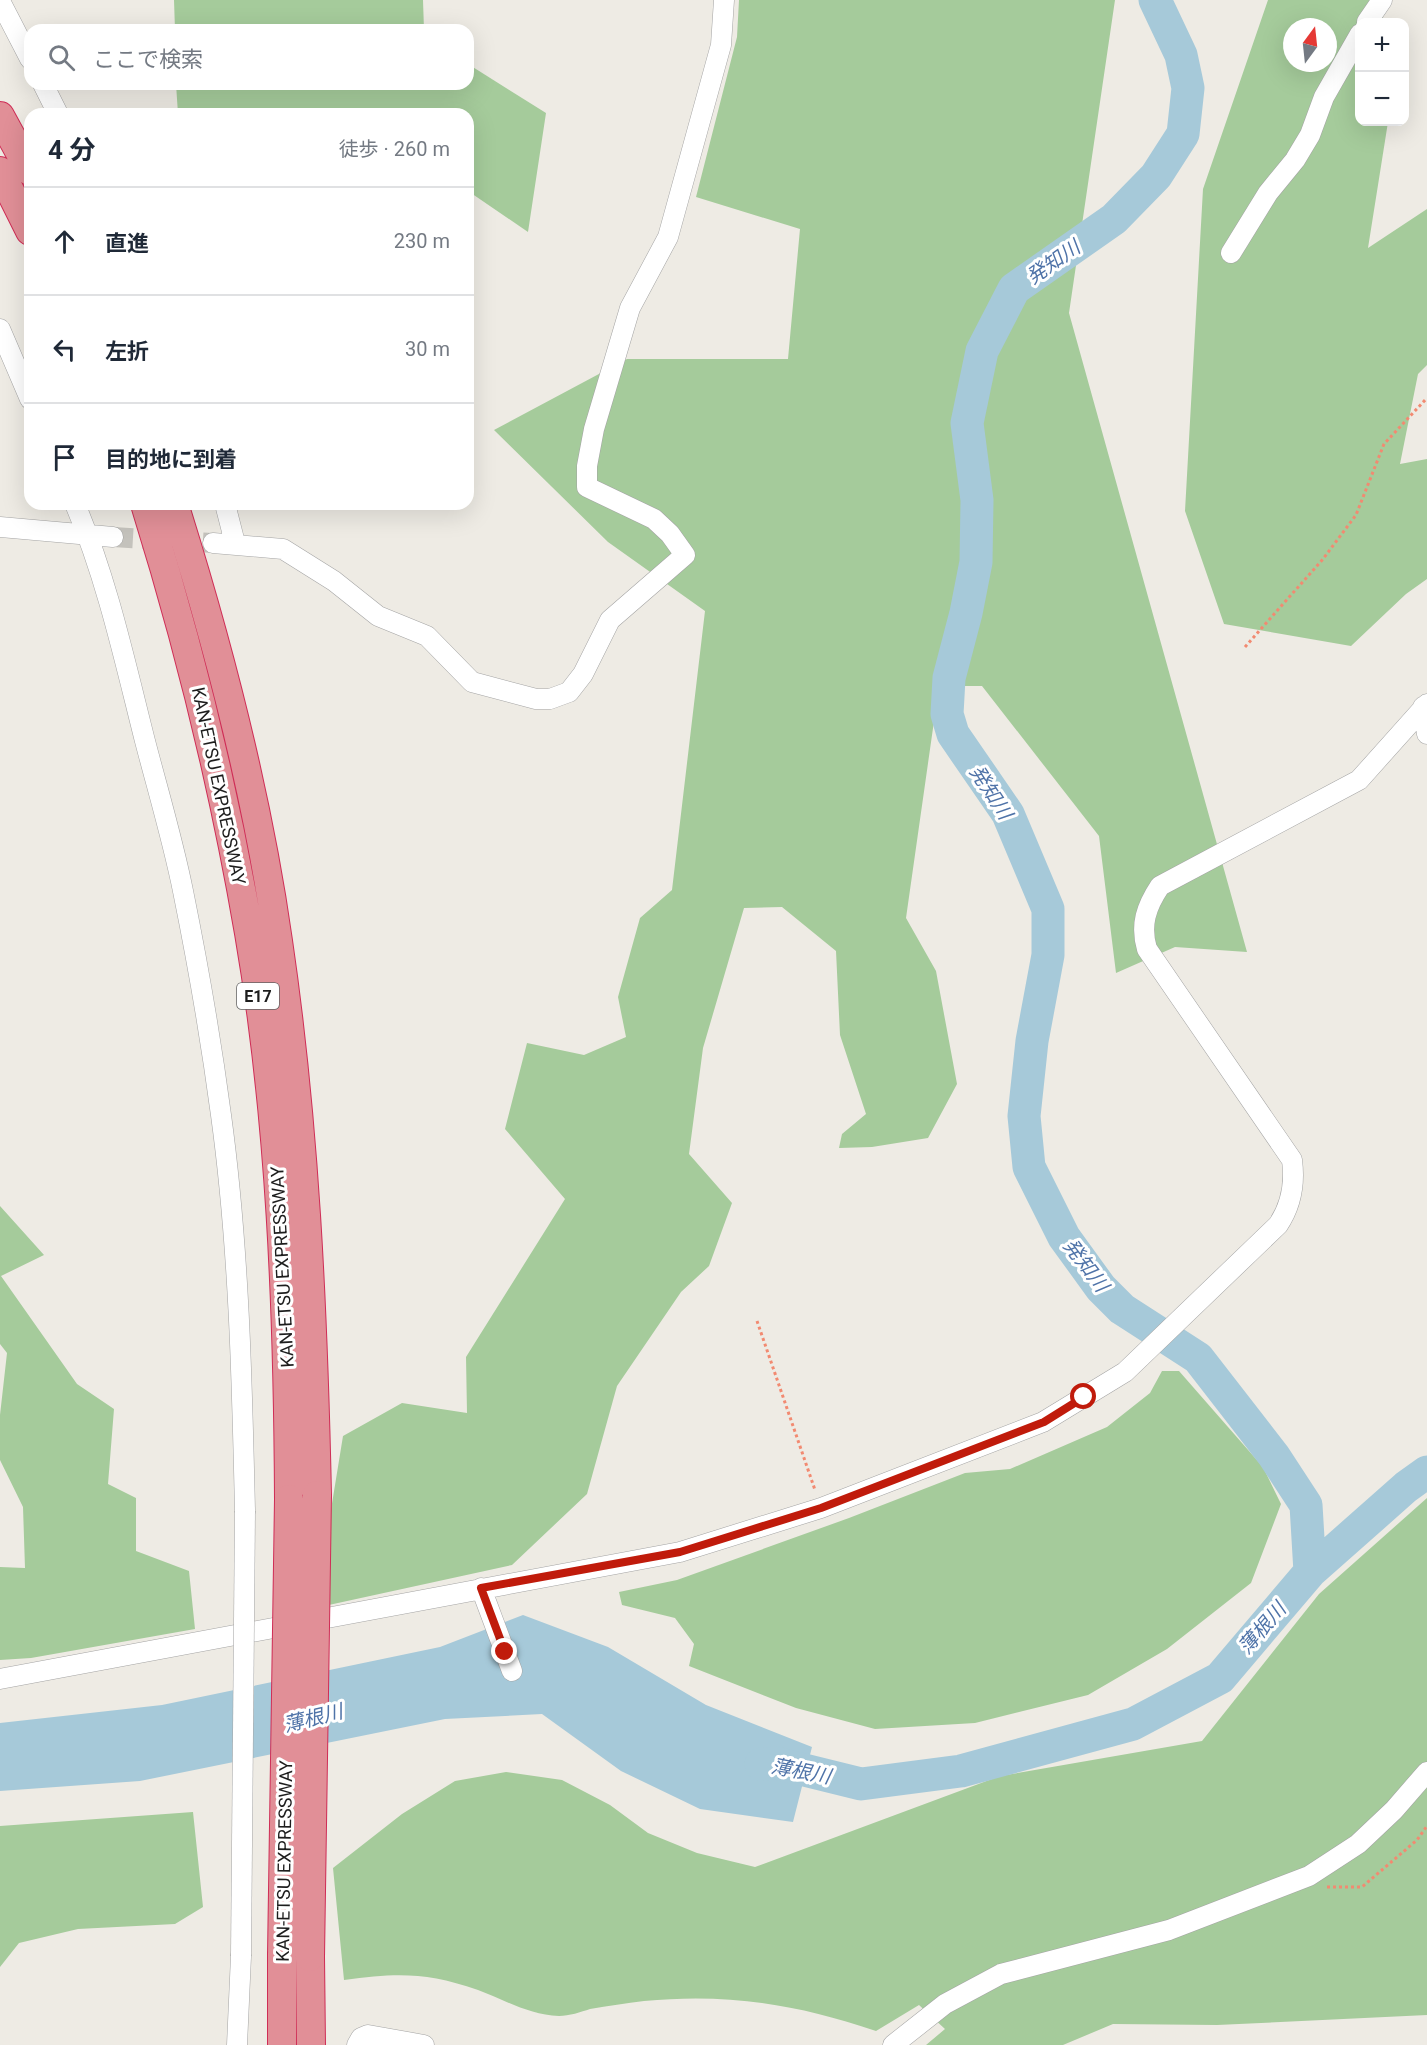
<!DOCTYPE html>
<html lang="ja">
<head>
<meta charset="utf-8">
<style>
  body { margin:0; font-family:Roboto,"Noto Sans JP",sans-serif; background:#f2f2f3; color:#1f2937 }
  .controls { position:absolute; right:18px; top:18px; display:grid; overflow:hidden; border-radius:12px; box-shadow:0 6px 24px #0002 }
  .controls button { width:54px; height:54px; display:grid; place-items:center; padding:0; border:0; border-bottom:2px solid #e0e1e3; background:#fff; color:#1f2937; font:30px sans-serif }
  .compass { position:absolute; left:1283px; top:18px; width:54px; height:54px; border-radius:50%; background:#fff; box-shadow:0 6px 24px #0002; rotate:15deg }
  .stop { position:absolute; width:18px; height:18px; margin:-14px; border:4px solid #c01b0b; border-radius:50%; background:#fff }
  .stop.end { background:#c01b0b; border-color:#fff; box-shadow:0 2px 6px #0008 }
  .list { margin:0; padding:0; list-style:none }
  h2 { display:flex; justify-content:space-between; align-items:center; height:78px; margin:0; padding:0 24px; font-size:26px }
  h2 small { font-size:20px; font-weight:400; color:#747a83 }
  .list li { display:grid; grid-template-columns:39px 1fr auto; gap:18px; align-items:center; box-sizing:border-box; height:108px; padding:0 24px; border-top:2px solid #e0e1e3 }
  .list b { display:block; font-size:22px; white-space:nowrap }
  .list em { font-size:20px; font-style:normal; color:#747a83 }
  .icon { flex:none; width:33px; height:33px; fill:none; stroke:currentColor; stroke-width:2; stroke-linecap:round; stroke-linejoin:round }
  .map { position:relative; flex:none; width:1427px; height:2045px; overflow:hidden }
  .search { position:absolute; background:#fff; box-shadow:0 6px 24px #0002; left:24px; top:24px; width:450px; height:66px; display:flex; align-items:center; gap:15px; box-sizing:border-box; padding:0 21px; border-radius:18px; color:#747a83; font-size:22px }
  .panel { position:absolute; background:#fff; box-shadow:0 6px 24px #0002; left:24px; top:108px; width:450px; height:402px; border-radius:18px }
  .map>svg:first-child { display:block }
</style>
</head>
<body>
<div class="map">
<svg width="1427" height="2045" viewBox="0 0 1427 2045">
  <rect width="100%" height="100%" fill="#eeebe4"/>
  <!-- forest -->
  <path fill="#a5cb9b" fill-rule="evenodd" d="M174,0H423L424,30H175Z
    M739,0H1115L1069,313L1247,952L1175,947L1116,973L1099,836L982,686H939L906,918L936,971L957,1084L928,1138L872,1147L839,1148L842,1134L866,1114L840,1035L836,951L782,907L744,908L703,1048L689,1154L732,1203L709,1266L681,1292L617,1386L587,1494L512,1565L315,1608L343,1436L402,1403L467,1413L466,1357L565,1199L505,1129L527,1043L584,1055L626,1037L618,997L640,918L672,890L705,611L608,542L494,430L627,359H788L800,229L696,197L737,37Z
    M1268,0H1371L1386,22H1360V122H1388L1368,248L1427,209V365L1418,374L1400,464L1427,459V579L1406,594L1351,646L1224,624L1185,511L1203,189ZM1292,27H1328V63H1292Z
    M468,64L546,113L528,232L468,191V114H178L176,84H468Z
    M0,1206L44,1255L1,1276L77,1384L114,1409L108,1484L136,1498V1551L189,1571L195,1629L31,1658L0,1660V1567L25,1568L23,1507L0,1460V1415L7,1353L0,1344Z
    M1162,1371H1179L1263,1467L1281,1504L1251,1583L1167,1649L1088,1695L975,1723L875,1729L796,1708L689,1666L694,1644L675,1618L622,1605L619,1592L677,1580L849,1518L965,1473L1010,1469L1107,1427L1150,1393Z
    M1427,1498V2015L1217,2025L1113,2024L1063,2045H926L945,2029L919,2005L876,2031C797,2004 727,1993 644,2001C626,2003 608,2006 590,2009C581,2012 569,2016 559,2016C529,2015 505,2000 478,1990C426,1972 397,1973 344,1980L333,1868L402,1814L455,1781L506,1772L562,1780L610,1805L648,1833L697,1853L755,1867L1000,1776L1202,1741L1319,1594Z
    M193,1812L203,1907L175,1924L78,1929L19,1943L0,1967V1826Z"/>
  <!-- water -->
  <path fill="#a6c9d9" d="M523,1615L608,1647L706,1705L812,1747L793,1822L700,1809L621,1771L542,1714L445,1719L140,1781L0,1791V1723L162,1705L440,1647Z"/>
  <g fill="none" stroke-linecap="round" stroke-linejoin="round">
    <!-- river -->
    <path stroke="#a6c9d9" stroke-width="33" d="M1155,0L1181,55L1188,88L1183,134L1156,176L1114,219L1014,289L982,351L967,423L977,500L976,562L966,613L949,678L947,714L953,734L1008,814L1048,909V955L1032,1041L1024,1116L1029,1167L1064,1237L1101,1288L1122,1309L1198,1358L1274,1456L1306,1505L1310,1572
      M761,1764L776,1763L861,1784L961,1771L1133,1724L1220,1678L1310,1572L1406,1487L1427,1472"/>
    <!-- minor-tunnel -->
    <path stroke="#c4c2bc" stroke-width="20" stroke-dasharray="20 10" stroke-linecap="butt" d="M113,537L213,543"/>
    <defs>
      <path id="minor" d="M0,1L30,59
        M1367,22L1382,0
        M43,84L58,114
        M1231,253L1268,193L1295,160L1310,135L1324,97L1360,34
        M0,329L30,399
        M75,504C107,579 125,662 145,741C158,791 173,841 183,891C198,965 211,1040 221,1115C239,1246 242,1379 245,1511
        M225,504L235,543
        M0,527L113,537
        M213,543L283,549L334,581L378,616L427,636L472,682L536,699H550L569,692L583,674L610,620L685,555L670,534L654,519L587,487V466L594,429L630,308L668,237L721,45L724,0
        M1423,707L1427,734
        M481,1588L512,1671
        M0,1679L680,1552L821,1508L1043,1422L1125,1372L1278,1225C1291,1206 1295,1183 1292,1160L1147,949C1140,925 1146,907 1160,886L1359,780L1427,704
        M237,2045L241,1956
        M357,2045L361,2038L368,2035L424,2045
        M893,2045L945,2004L1001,1974L1169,1930L1309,1876L1358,1844L1394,1810L1427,1772"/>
      <path id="highway" d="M0,116L30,171
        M0,171L30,231
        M145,504C189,645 224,787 249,933C281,1119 288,1311 289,1499
        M174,504C219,647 257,792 278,941C305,1125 313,1309 317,1495
        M310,1957L311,2045
        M282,2045V1956"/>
    </defs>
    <!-- minor casing -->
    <use href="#minor" stroke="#a4a4a4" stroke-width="21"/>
    <!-- highway casing -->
    <use href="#highway" stroke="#cf2d56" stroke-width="30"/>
    <!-- path -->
    <path stroke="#f28a71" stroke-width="3" stroke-dasharray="3 3" stroke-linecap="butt" d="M1245,647L1323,559L1356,515L1384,444L1427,398
      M757,1321L815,1490
      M1327,1887H1362L1417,1840L1427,1826"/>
    <!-- minor -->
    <use href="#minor" stroke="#fff" stroke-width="20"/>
    <!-- highway -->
    <use href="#highway" stroke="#e18f97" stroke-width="28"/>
    <defs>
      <path id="minor-bridge" d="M241,1956L245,1511"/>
      <path id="highway-bridge" d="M282,1956L289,1499
        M310,1957L317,1495"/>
    </defs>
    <!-- minor-bridge casing -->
    <use href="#minor-bridge" stroke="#a4a4a4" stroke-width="21" stroke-linecap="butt"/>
    <!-- highway-bridge casing -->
    <use href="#highway-bridge" stroke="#cf2d56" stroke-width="30" stroke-linecap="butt"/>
    <!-- minor-bridge -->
    <use href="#minor-bridge" stroke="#fff" stroke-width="20"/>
    <!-- highway-bridge -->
    <use href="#highway-bridge" stroke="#e18f97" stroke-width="28"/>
  </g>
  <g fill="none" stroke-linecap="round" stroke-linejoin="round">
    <!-- route -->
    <path stroke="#c01b0b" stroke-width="8" d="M505,1652L481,1588L680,1552L821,1508L1044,1422L1084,1397"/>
  </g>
  <g text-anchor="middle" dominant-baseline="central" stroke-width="6" stroke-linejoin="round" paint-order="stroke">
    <!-- shield labels -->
    <rect fill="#fff" stroke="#616161" stroke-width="1.5" x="237" y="983" width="42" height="26" rx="4.5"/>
    <g font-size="16" font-weight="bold" fill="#1d1d1d">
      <text x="258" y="996">E17</text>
    </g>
    <!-- street labels -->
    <g font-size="18" fill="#1d1d1d" stroke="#fff">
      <text transform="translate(219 786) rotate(78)">KAN-ETSU EXPRESSWAY</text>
      <text transform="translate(282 1267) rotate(-93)">KAN-ETSU EXPRESSWAY</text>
      <text transform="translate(284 1861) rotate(-89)">KAN-ETSU EXPRESSWAY</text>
    </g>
    <!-- water labels -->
    <g font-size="20" font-style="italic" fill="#4f73a8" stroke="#fff">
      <text transform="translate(1053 262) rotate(-35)">発知川</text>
      <text transform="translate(991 792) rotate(57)">発知川</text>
      <text transform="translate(1086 1265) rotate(53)">発知川</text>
      <text transform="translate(1262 1628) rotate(-49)">薄根川</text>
      <text transform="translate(313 1718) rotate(-14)">薄根川</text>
      <text transform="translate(801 1771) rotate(11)">薄根川</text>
    </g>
  </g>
</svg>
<div class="controls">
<button>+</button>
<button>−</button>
</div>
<svg class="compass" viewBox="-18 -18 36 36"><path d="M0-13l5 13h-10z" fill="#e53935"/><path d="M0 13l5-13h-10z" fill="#747a83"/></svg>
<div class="stop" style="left:1084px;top:1397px"></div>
<div class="stop end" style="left:505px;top:1652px"></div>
<div class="search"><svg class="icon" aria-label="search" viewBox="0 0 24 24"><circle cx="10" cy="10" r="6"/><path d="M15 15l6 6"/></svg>ここで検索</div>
<section class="panel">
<h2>4 分<small>徒歩 · 260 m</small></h2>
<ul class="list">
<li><svg class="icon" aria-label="ahead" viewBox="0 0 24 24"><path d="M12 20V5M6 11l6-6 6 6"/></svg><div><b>直進</b></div><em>230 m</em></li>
<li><svg class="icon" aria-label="left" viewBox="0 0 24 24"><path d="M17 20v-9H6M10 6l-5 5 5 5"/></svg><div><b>左折</b></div><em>30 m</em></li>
<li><svg class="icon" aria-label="arrive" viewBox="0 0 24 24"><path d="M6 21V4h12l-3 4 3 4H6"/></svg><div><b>目的地に到着</b></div></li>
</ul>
</section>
</div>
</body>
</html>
